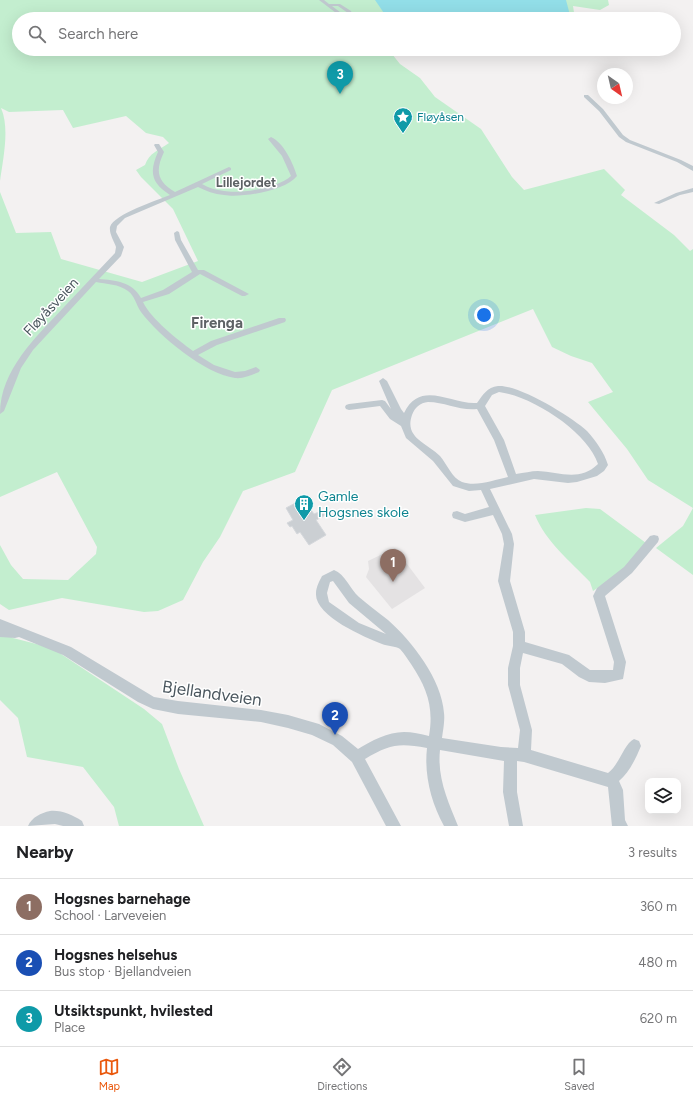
<!DOCTYPE html>
<html lang="en">
<head>
<meta charset="utf-8">
<style>
  body { margin:0; font-family:Figtree,sans-serif; background:#f6f6f6; color:#202124 }
  .controls { position:absolute; right:12px; bottom:12px; display:grid; overflow:hidden; border-radius:8px; box-shadow:0 4px 16px #0002 }
  .controls button { width:36px; height:36px; display:grid; place-items:center; padding:0; border:0; border-bottom:1px solid #e0e0e0; background:#fff; color:#202124; font:20px sans-serif }
  .compass { position:absolute; left:597px; top:68px; width:36px; height:36px; border-radius:50%; background:#fff; box-shadow:0 4px 16px #0002; rotate:146deg }
  .you { position:absolute; left:484px; top:315px; width:14px; height:14px; margin:-10px; border:3px solid #fff; border-radius:50%; background:#1a73e8; box-shadow:0 0 0 6px #1a73e833 }
  .badge { display:grid; place-items:center; width:26px; height:26px; border-radius:50%; background:#ea580c; color:#fff; font-size:13px; font-weight:700 }
  .pin { position:absolute; translate:-50% -33px; filter:drop-shadow(0 1px 2px #0008) }
  .pin::after { content:''; position:absolute; top:21px; width:14px; height:12px; background:inherit; clip-path:polygon(0 0,100% 0,50% 100%) }
  .list { margin:0; padding:0; list-style:none }
  h2 { display:flex; justify-content:space-between; align-items:center; height:52px; margin:0; padding:0 16px; font-size:17px }
  h2 small { font-size:13px; font-weight:400; color:#757577 }
  .list li { display:grid; grid-template-columns:26px 1fr auto; gap:12px; align-items:center; box-sizing:border-box; height:56px; padding:0 16px; border-top:1px solid #e0e0e0 }
  .list b { display:block; font-size:15px; white-space:nowrap }
  .list p { margin:0; font-size:13px; white-space:nowrap; color:#757577 }
  .list em { font-size:13px; font-style:normal; color:#757577 }
  .icon { flex:none; width:22px; height:22px; fill:none; stroke:currentColor; stroke-width:2; stroke-linecap:round; stroke-linejoin:round }
  .map { position:relative; flex:none; width:693px; height:826px; overflow:hidden }
  .search { position:absolute; background:#fff; box-shadow:0 4px 16px #0002; left:12px; right:12px; top:12px; height:44px; display:flex; align-items:center; gap:10px; box-sizing:border-box; padding:0 14px; border-radius:22px; color:#757577; font-size:15px }
  .sheet { height:220px; background:#fff }
  nav { display:flex; justify-content:space-around; align-items:center; box-sizing:border-box; height:56px; border-top:1px solid #e0e0e0; background:#fff; font-size:11px; color:#757577 }
  nav a { display:grid; justify-items:center; gap:2px }
  nav .on { color:#ea580c }
  .map>svg:first-child { display:block }
</style>
</head>
<body>
<div class="map">
<svg width="693" height="826" viewBox="0 0 693 826">
  <rect width="100%" height="100%" fill="#f3f1f1"/>
  <!-- education -->
  <path fill="#e4e2e3" d="M395,548L425,588L392,609L366,577L369,569L368,561Z"/>
  <!-- green -->
  <path fill="#c3eecf" d="M0,0H608L609,5L600,10L573,6L575,19H19V49H388L400,64L420,78L435,97L481,129L512,177L524,190L604,169L625,190L621,195L674,235L690,251L693,249V575L656,548L683,526L693,508L648,480L627,449L588,402L613,392L592,363L571,356L552,347L533,309L332,390L295,472L243,491L220,537L203,562L183,600L158,611L144,612L62,598L9,610L0,604V545L11,565L23,579L68,580L96,554L97,547L57,472L0,497V192L16,233L51,232L61,259L142,282L198,261L173,209L141,177L136,170L145,165C149,153 159,150 169,143L163,137L146,133L126,116L73,128L63,110L9,112L1,108C10,128 3,159 0,181Z
    M586,508L600,509L646,543L621,572L593,591L590,582C570,561 546,542 535,515Z
    M0,630L13,638L52,648L144,709L162,724L179,769L204,826H119L114,807L83,767L27,757L18,718L0,700Z"/>
  <!-- water -->
  <path fill="#92dee8" d="M375,0H566L571,19H388Z"/>
  <!-- building -->
  <path fill="#cbcfd3" stroke="#d5d8dc" d="M303,499L314,514L321,511L330,513L316,520L326,535L309,545L300,532L297,534L292,526L290,527L287,523L293,520L286,508Z"/>
  <g fill="none" stroke-linecap="round" stroke-linejoin="round">
    <!-- minor -->
    <path fill="#c0c9cf" fill-rule="evenodd" d="M319,0H324L329,4H340L351,11L354,19H350L348,13L338,6H332L349,19H344Z
      M584,95H588L603,109L623,135L630,140L681,160L693,166V171L677,162L626,142L619,137L599,111L584,97Z
      M271,137C284,143 293,163 297,176C285,191 242,198 224,195C214,194 206,191 198,187L125,218L117,226L116,232L124,247L121,256L99,279C115,280 133,282 141,298L163,290L192,272L175,240L174,233L177,231L179,232L181,240L198,270H204L249,294L245,296H242L200,274L169,294L143,302C151,319 178,340 193,351L211,341L279,318H285L286,320L285,322L217,345L198,355L214,365L235,372L245,371L256,367L260,370L259,372C252,375 243,379 235,378C205,374 159,336 141,312C136,305 135,296 128,291C119,284 106,284 96,282L33,350L21,368L4,411L0,414C0,370 36,337 64,307C81,289 98,271 115,253L116,247C114,241 109,234 110,227C114,214 158,200 170,195C151,183 149,172 158,152L154,145L155,144H159L164,152C155,171 157,181 175,192L229,167L231,168V170L202,184C209,188 216,190 224,191C241,194 278,188 291,176L282,156L268,139Z
      M693,188V192L680,195L659,204L654,203L676,193Z
      M383,378L387,381L401,409L404,413C421,379 451,405 477,403C483,395 487,387 498,386C518,384 572,417 587,431C596,441 604,452 608,465L604,471L597,476L577,482L568,483L534,479L490,489L512,534L514,544L510,581L525,632V642L569,655L590,670H613L614,662L593,596L597,588L624,567L650,536L654,535L658,536L659,539L658,542L632,573L605,596L626,662L623,679L605,683L589,682L579,677L562,664L523,653L520,668V685L532,730L531,750L608,773C619,765 624,744 634,739L639,741L641,746C636,758 629,773 619,781L623,790L625,820L628,826H612L608,787L524,762L517,761V792L523,826H509L503,792L504,761L440,750C437,778 448,801 458,826H444C431,802 424,775 427,748C399,743 390,744 365,759L401,826H386L352,762L333,745L312,735L288,728L261,722L178,714L153,709L138,702L63,655L19,637L15,638L0,637V619L71,647L154,697L178,701L261,710L288,715L319,724L342,736L358,749C371,741 388,732 404,732C412,732 421,734 429,736C434,707 427,688 411,664C408,660 404,653 400,649C396,646 387,646 382,644C364,637 314,616 316,593C316,587 320,580 322,576L334,570C345,574 350,589 359,597C368,605 378,612 388,620C412,641 442,680 444,713C445,721 443,730 442,738L501,747L518,748L520,730L508,685V668L513,646V632L498,581L504,544L502,534L493,515L465,522L453,518L452,515L453,512L457,511L465,514L489,507L481,490L469,491L453,486L433,461L406,438L401,426L390,419L380,406L349,410L346,409L345,407L346,405L349,404L382,400L385,401L391,409L379,381ZM499,392C532,396 588,432 598,464C580,482 559,472 538,471C531,471 524,473 516,474L504,440L485,406L492,395ZM428,402C445,402 460,411 477,409L494,440L508,477C494,480 476,487 462,482C452,478 447,464 440,456C427,443 404,438 412,415C415,407 420,403 428,402ZM333,581L349,603L386,634L359,623L329,602L327,593L330,582Z
      M50,811C62,810 72,815 82,821L84,826H63L55,824L28,826C32,817 41,813 50,811Z"/>
  </g>
  <!-- icons -->
  <defs>
    <symbol id="sight-pin" viewBox="-11 -11 22 30"><path d="M0 17L-7.5 6A9.5 9.5 0 1 1 7.5 6Z" fill="#0f9aa8" stroke="#fff"/><path d="M0-6L1.8-2.2L6-1.7L2.9 1.2L3.7 5.4L0 3.3L-3.7 5.4L-2.9 1.2L-6-1.7L-1.8-2.2Z" fill="#fff"/></symbol>
    <symbol id="building-pin" viewBox="-11 -11 22 30"><path d="M0 17L-7.5 6A9.5 9.5 0 1 1 7.5 6Z" fill="#0f9aa8" stroke="#fff"/><path d="M-4-6H4V6H1V3H-1V6H-4ZM-2.5-4.3h1.7v1.8h-1.7ZM.8-4.3h1.7v1.8H.8ZM-2.5-1h1.7V.8h-1.7ZM.8-1h1.7V.8H.8Z" fill="#fff"/></symbol>
  </defs>
  <g fill-rule="evenodd">
    <use href="#sight-pin" x="392" y="106" width="22" height="30"/>
    <use href="#building-pin" x="293" y="493" width="22" height="30"/>
  </g>
  <g text-anchor="middle" dominant-baseline="central" stroke-width="3" stroke-linejoin="round" paint-order="stroke">
    <!-- far-culture labels -->
    <g font-size="12" fill="#0d838f" stroke="#fff" text-anchor="start">
      <text x="417" y="117">Fløyåsen</text>
    </g>
    <!-- far-neighbourhood labels -->
    <g font-size="13" font-weight="bold" fill="#5e6265" stroke="#fff">
      <text x="246" y="182">Lillejordet</text>
    </g>
    <!-- street labels -->
    <g font-size="14" fill="#4a565e" stroke="#fff">
      <text transform="translate(51 307) rotate(-47)">Fløyåsveien</text>
    </g>
    <!-- culture labels -->
    <g font-size="14" fill="#0d838f" stroke="#fff" text-anchor="start">
      <text x="318" y="496">Gamle<tspan x="318" dy="16">Hogsnes skole</tspan></text>
    </g>
    <!-- neighbourhood labels -->
    <g font-size="15" font-weight="bold" fill="#5e6265" stroke="#fff">
      <text x="217" y="323">Firenga</text>
    </g>
    <!-- near-street labels -->
    <g font-size="17" fill="#4a565e" stroke="#fff">
      <text transform="translate(212 693) rotate(8)">Bjellandveien</text>
    </g>
  </g>
</svg>
<div class="controls">
<button><svg class="icon" aria-label="layers" viewBox="0 0 24 24"><path d="M12 4l9 5-9 5-9-5zM3 14l9 5 9-5"/></svg></button>
</div>
<svg class="compass" viewBox="-18 -18 36 36"><path d="M0-13l5 13h-10z" fill="#e53935"/><path d="M0 13l5-13h-10z" fill="#757577"/></svg>
<div class="you"></div>
<div class="pin badge" style="left:393px;top:582px;background:#8d6e63">1</div>
<div class="pin badge" style="left:335px;top:735px;background:#1a4fb4">2</div>
<div class="pin badge" style="left:340px;top:94px;background:#0f9aa8">3</div>
<div class="search"><svg class="icon" aria-label="search" viewBox="0 0 24 24"><circle cx="10" cy="10" r="6"/><path d="M15 15l6 6"/></svg>Search here</div>
</div>
<section class="sheet">
<h2>Nearby<small>3 results</small></h2>
<ul class="list">
<li><span class="badge" style="background:#8d6e63">1</span><div><b>Hogsnes barnehage</b><p>School · Larveveien</p></div><em>360 m</em></li>
<li><span class="badge" style="background:#1a4fb4">2</span><div><b>Hogsnes helsehus</b><p>Bus stop · Bjellandveien</p></div><em>480 m</em></li>
<li><span class="badge" style="background:#0f9aa8">3</span><div><b>Utsiktspunkt, hvilested</b><p>Place</p></div><em>620 m</em></li>
</ul>
</section>
<nav>
<a class="on"><svg class="icon" aria-label="map" viewBox="0 0 24 24"><path d="M3 6l6-2 6 2 6-2v14l-6 2-6-2-6 2zM9 4v14M15 6v14"/></svg>Map</a>
<a><svg class="icon" aria-label="directions" viewBox="0 0 24 24"><path d="M12 3l9 9-9 9-9-9zM9 14v-3h6M13 9l2 2-2 2"/></svg>Directions</a>
<a><svg class="icon" aria-label="saved" viewBox="0 0 24 24"><path d="M7 4h10v16l-5-4-5 4z"/></svg>Saved</a>
</nav>
</body>
</html>
